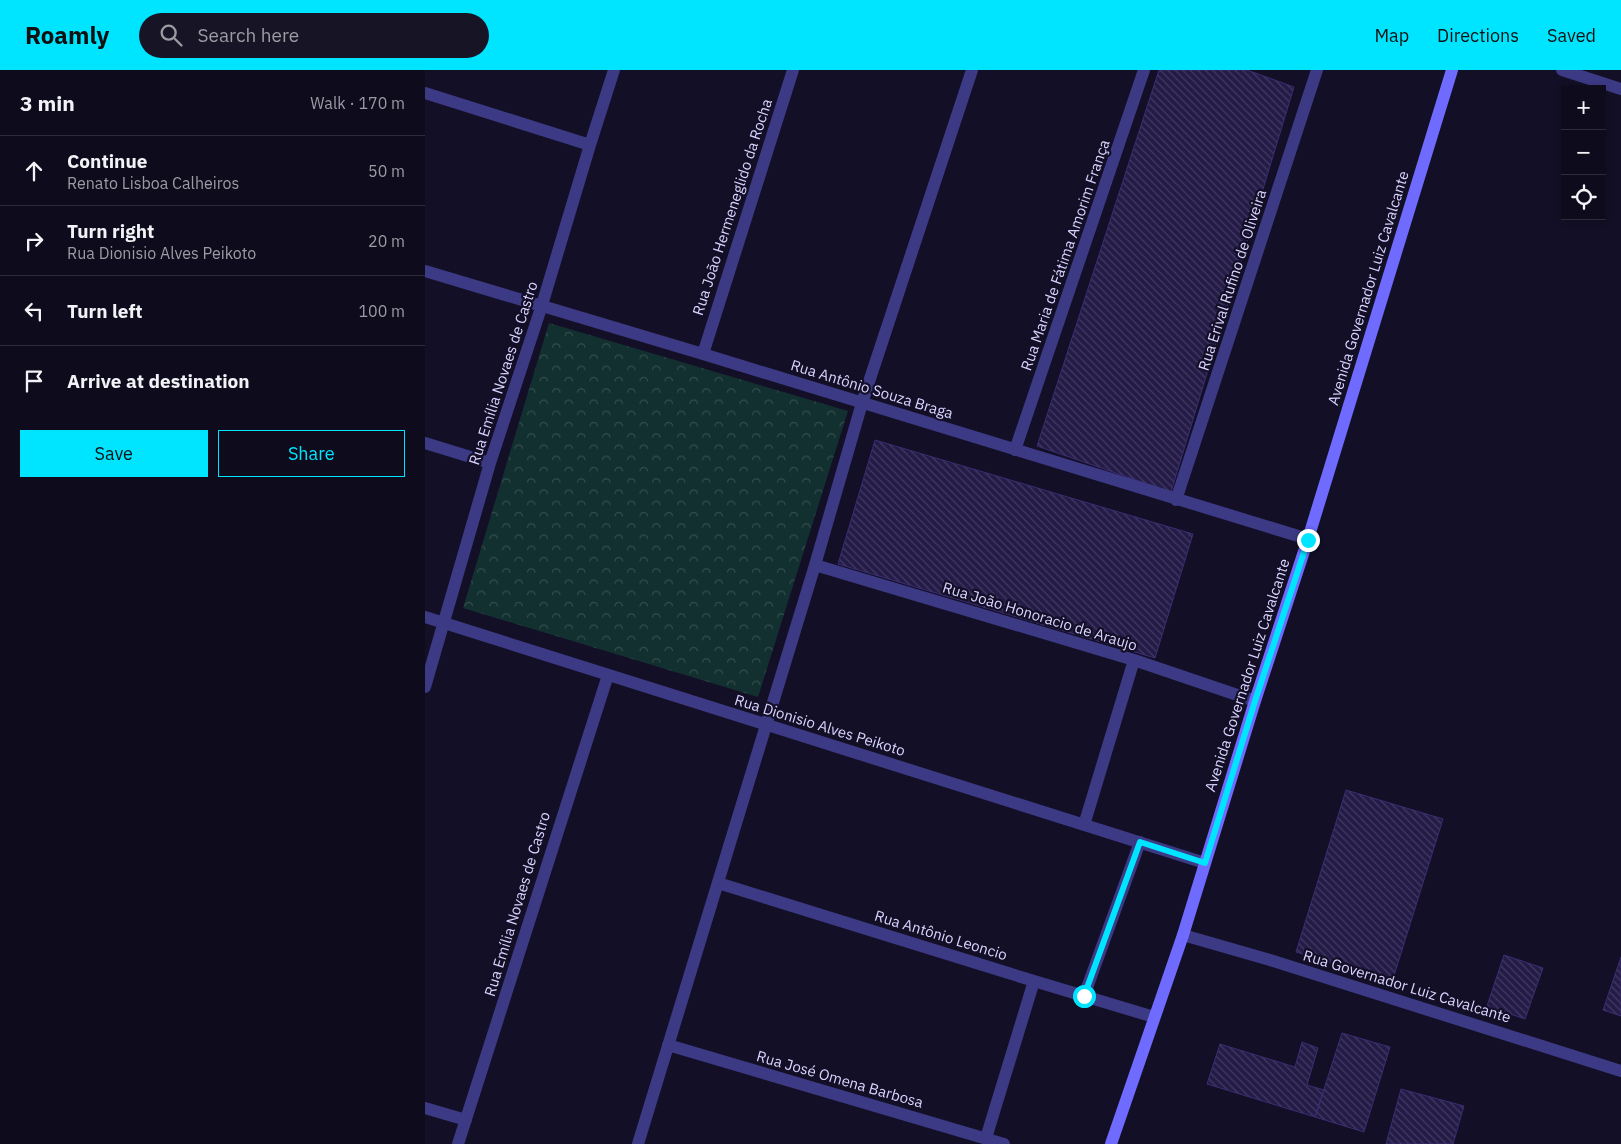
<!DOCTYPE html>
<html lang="en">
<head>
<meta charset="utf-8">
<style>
  body { margin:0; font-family:"IBM Plex Sans",sans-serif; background:#171425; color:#f1f3f6 }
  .controls { position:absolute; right:15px; top:15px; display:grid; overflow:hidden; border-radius:0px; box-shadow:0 2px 8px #0003 }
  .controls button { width:45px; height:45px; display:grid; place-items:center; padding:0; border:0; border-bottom:1px solid #2e2b3b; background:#0e0b1c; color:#f1f3f6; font:25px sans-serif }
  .stop { position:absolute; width:15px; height:15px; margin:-11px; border:4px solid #00e5ff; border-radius:50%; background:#fff }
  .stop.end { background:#00e5ff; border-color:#fff; box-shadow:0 1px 5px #0008 }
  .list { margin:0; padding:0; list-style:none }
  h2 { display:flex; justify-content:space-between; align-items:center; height:65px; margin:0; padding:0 20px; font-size:21px }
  h2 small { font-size:16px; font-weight:400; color:#9b9ba3 }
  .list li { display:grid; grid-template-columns:32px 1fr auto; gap:15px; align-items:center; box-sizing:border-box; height:70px; padding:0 20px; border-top:1px solid #2e2b3b }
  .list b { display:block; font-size:19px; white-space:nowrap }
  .list p { margin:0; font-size:16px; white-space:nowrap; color:#9b9ba3 }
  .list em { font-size:16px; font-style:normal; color:#9b9ba3 }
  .actions { display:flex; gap:10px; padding:15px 20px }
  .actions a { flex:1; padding:11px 0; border:1px solid #00e5ff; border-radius:0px; text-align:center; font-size:18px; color:#00e5ff }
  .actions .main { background:#00e5ff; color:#111 }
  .icon { flex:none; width:28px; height:28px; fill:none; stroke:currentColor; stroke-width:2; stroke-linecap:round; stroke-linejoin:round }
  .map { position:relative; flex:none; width:1196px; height:1074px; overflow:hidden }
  header { display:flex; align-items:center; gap:30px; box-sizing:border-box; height:70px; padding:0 25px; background:#00e5ff; color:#111 }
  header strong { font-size:24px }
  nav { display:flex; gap:28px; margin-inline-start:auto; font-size:18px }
  .search { width:350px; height:45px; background:#171425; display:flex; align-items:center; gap:12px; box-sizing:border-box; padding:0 18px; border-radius:28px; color:#9b9ba3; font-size:19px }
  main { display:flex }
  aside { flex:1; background:#0e0b1c }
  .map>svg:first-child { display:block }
</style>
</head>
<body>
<header>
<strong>Roamly</strong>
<div class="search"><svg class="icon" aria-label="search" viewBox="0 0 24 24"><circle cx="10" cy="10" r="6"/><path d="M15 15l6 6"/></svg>Search here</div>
<nav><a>Map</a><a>Directions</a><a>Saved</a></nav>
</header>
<main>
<aside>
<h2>3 min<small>Walk · 170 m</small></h2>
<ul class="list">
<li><svg class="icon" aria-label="ahead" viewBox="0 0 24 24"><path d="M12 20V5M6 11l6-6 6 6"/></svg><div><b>Continue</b><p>Renato Lisboa Calheiros</p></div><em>50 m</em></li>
<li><svg class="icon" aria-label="right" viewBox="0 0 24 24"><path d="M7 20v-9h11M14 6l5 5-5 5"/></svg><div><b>Turn right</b><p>Rua Dionisio Alves Peikoto</p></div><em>20 m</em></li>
<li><svg class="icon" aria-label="left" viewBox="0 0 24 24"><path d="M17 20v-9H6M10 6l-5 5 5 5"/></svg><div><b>Turn left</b></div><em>100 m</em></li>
<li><svg class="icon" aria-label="arrive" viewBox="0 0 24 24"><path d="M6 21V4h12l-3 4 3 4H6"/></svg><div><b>Arrive at destination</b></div></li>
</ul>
<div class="actions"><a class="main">Save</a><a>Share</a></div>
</aside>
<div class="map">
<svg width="1196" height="1074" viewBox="0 0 1196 1074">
  <defs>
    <pattern id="park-crowns" width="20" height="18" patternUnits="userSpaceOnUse" patternTransform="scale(1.25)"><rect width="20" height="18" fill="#12302f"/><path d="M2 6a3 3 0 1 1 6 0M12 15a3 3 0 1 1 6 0" fill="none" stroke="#344d4e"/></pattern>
    <pattern id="building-back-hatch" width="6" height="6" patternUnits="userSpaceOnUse" patternTransform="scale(1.25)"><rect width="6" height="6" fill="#241b47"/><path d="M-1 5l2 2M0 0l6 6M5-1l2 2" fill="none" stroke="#433b63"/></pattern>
  </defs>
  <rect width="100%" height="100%" fill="#130f26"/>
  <!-- park -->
  <path fill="url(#park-crowns)" d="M124,253L423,341L333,627L38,538Z"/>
  <!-- building -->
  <path fill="url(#building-back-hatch)" stroke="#3b2d73" d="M734,0H822L869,17L746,422L612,376Z
    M450,370L768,464L730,588L413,494Z
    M921,720L1018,749L967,912L871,882Z
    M1079,885L1118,898L1100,949L1062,936Z
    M1196,887V946L1178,940Z
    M917,963L965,977L939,1062L890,1047Z
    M877,972L893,978L882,1015L899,1020L890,1047L782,1014L795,974L870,997Z
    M976,1019L1039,1036L1028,1074H961Z"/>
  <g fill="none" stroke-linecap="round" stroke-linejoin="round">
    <!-- street -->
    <path stroke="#3d3a85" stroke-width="12" d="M1137,0L1196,19
      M0,23L165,75
      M0,201L278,284L883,469
      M278,284L368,0
      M0,373L65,393
      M590,380L719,0
      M751,430L892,0
      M390,495L709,590L830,631
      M0,547L780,793
      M0,617L65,393L117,235L165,75L189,0
      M659,755L709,590
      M293,813L609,911L729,947
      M758,865L845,890L1196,1001
      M659,926L715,772
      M243,975L579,1074
      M0,1038L41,1050
      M561,1068L609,911
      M33,1074L183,605
      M213,1074L390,495L437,333L547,0"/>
    <!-- secondary -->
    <path stroke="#6f6bff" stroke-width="12" d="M686,1074L758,865L830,631L883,469L1027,0"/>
  </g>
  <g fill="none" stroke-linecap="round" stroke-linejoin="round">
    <!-- route -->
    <path stroke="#00e5ff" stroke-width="6" d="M659,926L715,772L780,793L830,631L883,470"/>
  </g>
  <g text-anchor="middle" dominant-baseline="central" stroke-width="4.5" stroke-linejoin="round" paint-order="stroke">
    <!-- street labels -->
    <g font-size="15" fill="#d9d4ff" stroke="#130f26">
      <text transform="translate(307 137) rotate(-72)">Rua João Hermeneglido da Rocha</text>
      <text transform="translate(640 185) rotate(-71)">Rua Maria de Fátima Amorim França</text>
      <text transform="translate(807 210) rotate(-72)">Rua Erival Rufino de Oliveira</text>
      <text transform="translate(943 218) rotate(-73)">Avenida Governador Luiz Cavalcante</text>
      <text transform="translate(78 303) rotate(-72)">Rua Emília Novaes de Castro</text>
      <text transform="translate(447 319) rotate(17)">Rua Antônio Souza Braga</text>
      <text transform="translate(615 546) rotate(17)">Rua João Honoracio de Araujo</text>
      <text transform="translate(822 605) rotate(-72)">Avenida Governador Luiz Cavalcante</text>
      <text transform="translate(395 655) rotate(17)">Rua Dionisio Alves Peikoto</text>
      <text transform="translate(92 834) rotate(-73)">Rua Emília Novaes de Castro</text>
      <text transform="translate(516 865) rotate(17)">Rua Antônio Leoncio</text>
      <text transform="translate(982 916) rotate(17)">Rua Governador Luiz Cavalcante</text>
      <text transform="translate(415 1009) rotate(16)">Rua José Omena Barbosa</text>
    </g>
  </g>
</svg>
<div class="controls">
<button>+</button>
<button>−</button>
<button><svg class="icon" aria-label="locate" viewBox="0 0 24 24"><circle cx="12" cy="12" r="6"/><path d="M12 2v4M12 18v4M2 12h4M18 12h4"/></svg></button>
</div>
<div class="stop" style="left:659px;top:926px"></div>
<div class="stop end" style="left:883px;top:470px"></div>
</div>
</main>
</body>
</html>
